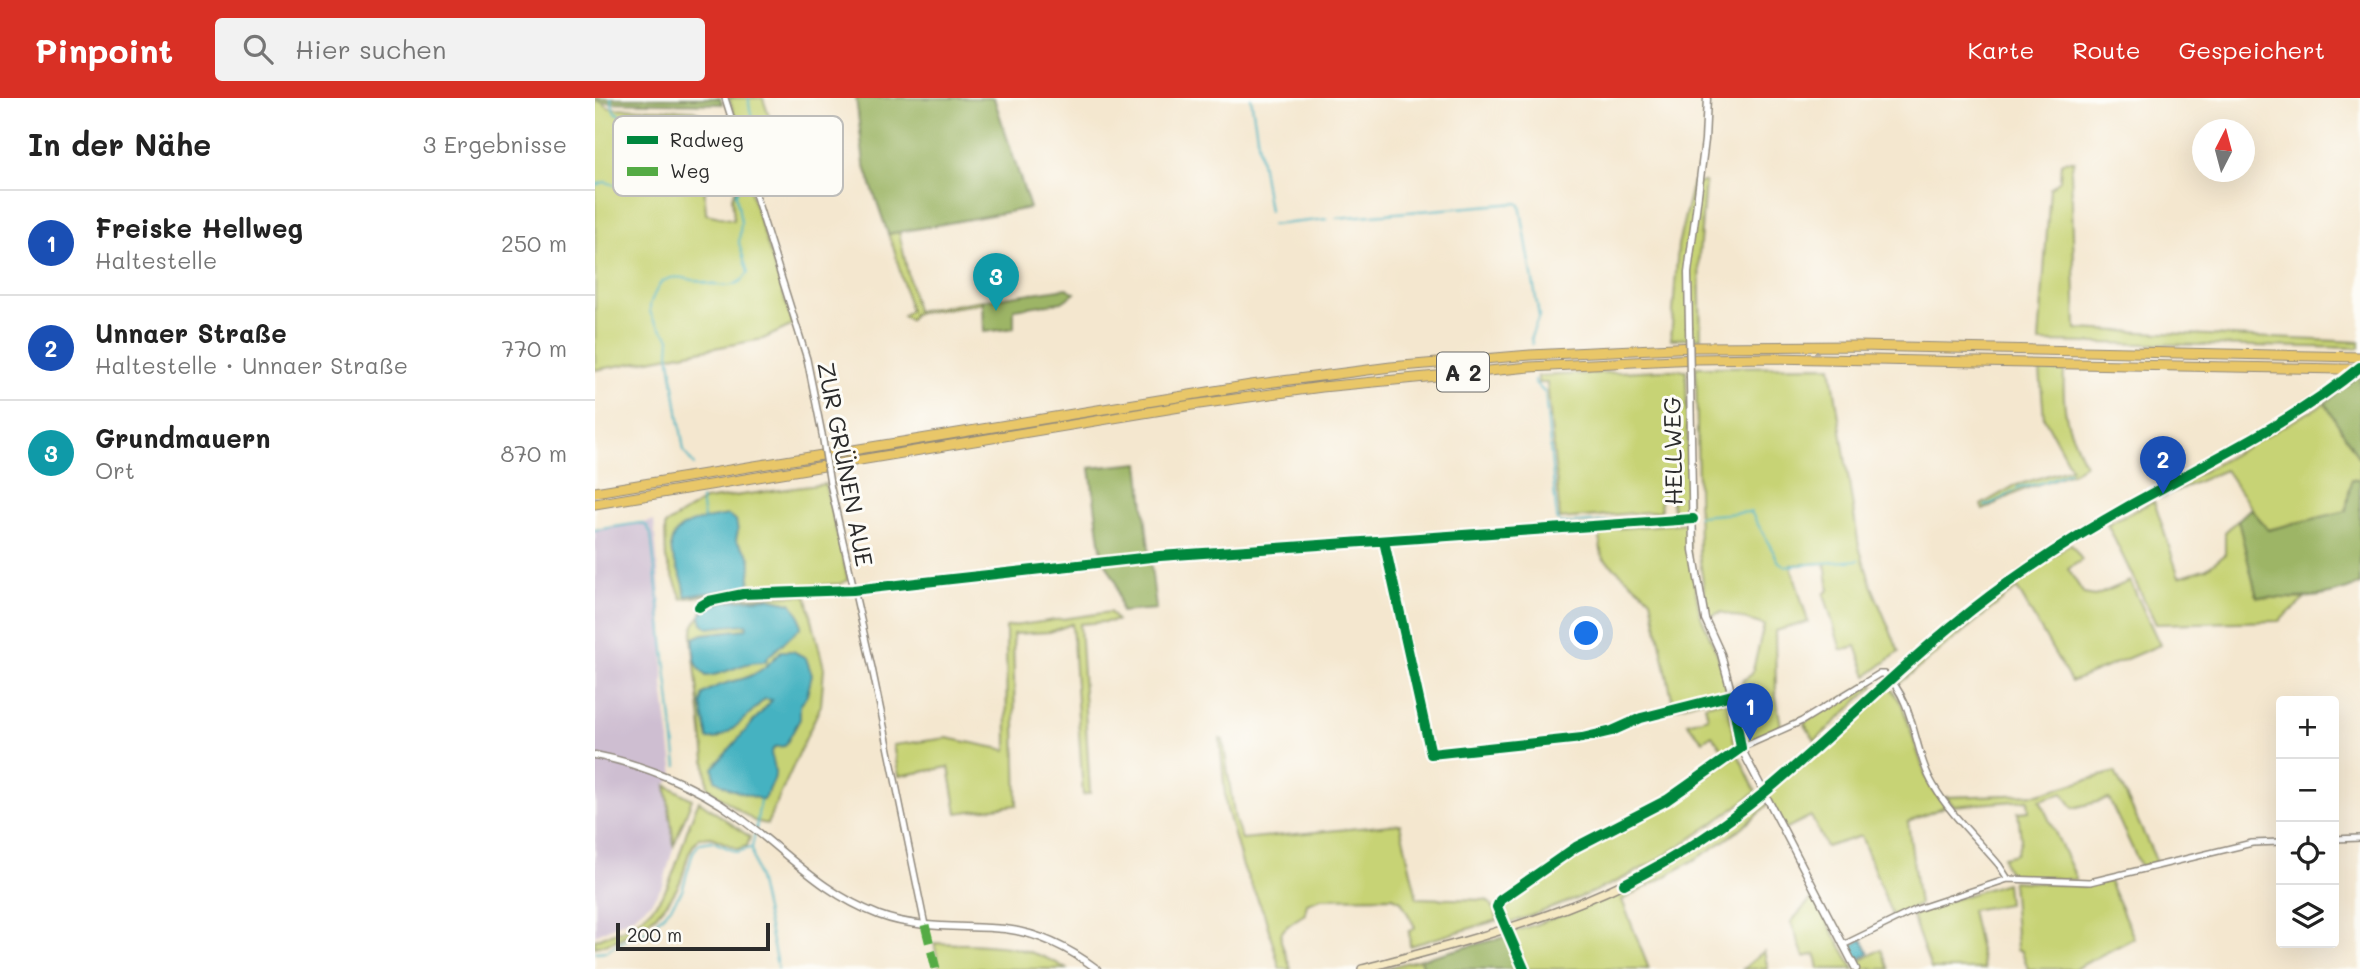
<!DOCTYPE html>
<html lang="de">
<head>
<meta charset="utf-8">
<style>
  body { margin:0; font-family:Mali,sans-serif; background:#f2f2f2; color:#222 }
  .controls { position:absolute; right:21px; bottom:21px; display:grid; overflow:hidden; border-radius:7px; box-shadow:0 7px 28px #0002 }
  .controls button { width:63px; height:63px; display:grid; place-items:center; padding:0; border:0; border-bottom:2px solid #e0e0e0; background:#fff; color:#222; font:35px sans-serif }
  .compass { position:absolute; left:1597px; top:21px; width:63px; height:63px; border-radius:50%; background:#fff; box-shadow:0 7px 28px #0002; rotate:6deg }
  .scale { position:absolute; left:21px; bottom:18px; width:154px; box-sizing:border-box; padding-left:7px; border:4px solid #2b2b2b; border-top:0; font-size:19px; line-height:24px; white-space:nowrap; color:#2b2b2b; -webkit-text-stroke:5px #fdfcf7; paint-order:stroke }
  .you { position:absolute; left:992px; top:536px; width:24px; height:24px; margin:-18px; border:5px solid #fff; border-radius:50%; background:#1a73e8; box-shadow:0 0 0 10px #1a73e833 }
  .badge { display:grid; place-items:center; width:46px; height:46px; border-radius:50%; background:#d93025; color:#fff; font-size:23px; font-weight:700 }
  .pin { position:absolute; translate:-50% -58px; filter:drop-shadow(0 2px 4px #0008) }
  .pin::after { content:''; position:absolute; top:37px; width:24px; height:21px; background:inherit; clip-path:polygon(0 0,100% 0,50% 100%) }
  .list { margin:0; padding:0; list-style:none }
  h2 { display:flex; justify-content:space-between; align-items:center; height:91px; margin:0; padding:0 28px; font-size:30px }
  h2 small { font-size:23px; font-weight:400; color:#767676 }
  .list li { display:grid; grid-template-columns:46px 1fr auto; gap:21px; align-items:center; box-sizing:border-box; height:105px; padding:0 28px; border-top:2px solid #e0e0e0 }
  .list b { display:block; font-size:26px; white-space:nowrap }
  .list p { margin:0; font-size:23px; white-space:nowrap; color:#767676 }
  .list em { font-size:23px; font-style:normal; color:#767676 }
  .icon { flex:none; width:38px; height:38px; fill:none; stroke:currentColor; stroke-width:2; stroke-linecap:round; stroke-linejoin:round }
  .map { position:relative; flex:none; width:1765px; height:871px; overflow:hidden }
  header { display:flex; align-items:center; gap:42px; box-sizing:border-box; height:98px; padding:0 35px; background:#d93025; color:#fff }
  header strong { font-size:33px }
  nav { display:flex; gap:38px; margin-inline-start:auto; font-size:24px }
  .search { width:490px; height:63px; background:#f2f2f2; display:flex; align-items:center; gap:18px; box-sizing:border-box; padding:0 24px; border-radius:7px; color:#767676; font-size:26px }
  main { display:flex }
  aside { flex:1; background:#fff }
  .map>svg:first-child { display:block }
</style>
</head>
<body>
<header>
<strong>Pinpoint</strong>
<div class="search"><svg class="icon" aria-label="search" viewBox="0 0 24 24"><circle cx="10" cy="10" r="6"/><path d="M15 15l6 6"/></svg>Hier suchen</div>
<nav><a>Karte</a><a>Route</a><a>Gespeichert</a></nav>
</header>
<main>
<aside>
<h2>In der Nähe<small>3 Ergebnisse</small></h2>
<ul class="list">
<li><span class="badge" style="background:#1a4fb4">1</span><div><b>Freiske Hellweg</b><p>Haltestelle</p></div><em>250 m</em></li>
<li><span class="badge" style="background:#1a4fb4">2</span><div><b>Unnaer Straße</b><p>Haltestelle · Unnaer Straße</p></div><em>770 m</em></li>
<li><span class="badge" style="background:#0f9aa8">3</span><div><b>Grundmauern</b><p>Ort</p></div><em>870 m</em></li>
</ul>
</aside>
<div class="map">
<svg width="1765" height="871" viewBox="0 0 1765 871">
  <rect width="100%" height="100%" fill="#fdfcf7"/>
  <filter id="ink" filterUnits="userSpaceOnUse"><feTurbulence type="fractalNoise" baseFrequency=".0143" numOctaves="2"/><feDisplacementMap in="SourceGraphic" scale="14" xChannelSelector="R" yChannelSelector="G"/><feConvolveMatrix kernelMatrix="1 2 1 2 8 2 1 2 1" color-interpolation-filters="sRGB"/></filter>
  <filter id="wash" filterUnits="userSpaceOnUse"><feTurbulence type="fractalNoise" baseFrequency=".00686" numOctaves="4" result="noise"/><feDisplacementMap in="SourceGraphic" scale="28" xChannelSelector="R" yChannelSelector="G"/><feGaussianBlur stdDeviation="1.57" result="paint"/><feColorMatrix in="noise" values="0 0 0 0 0 0 0 0 0 0 0 0 0 0 0 0 0 1.4 0 .05"/><feComposite in="paint" operator="in"/></filter>
  <g filter="url(#wash)">
    <rect width="100%" height="100%" fill="#f4e7cf"/>
    <!-- industrial -->
    <path fill="#cebed1" d="M59,423L68,532V588L79,678L71,687L79,747L68,787L56,804L39,818L0,837V432Z"/>
    <!-- green -->
    <path fill="#c7d375" stroke="#797f50" stroke-width="2" d="M0,0L15,10L99,12C139,33 114,63 110,93C109,100 111,108 111,116L139,122L137,99L145,84L152,83L198,227L168,241L0,272Z
      M134,0H168C177,36 213,73 163,92Z
      M1470,63H1479L1476,72L1481,231L1765,244V250L1444,244L1455,90L1465,82L1466,65Z
      M1098,84H1110L1104,157L1106,240L1076,241L1083,147Z
      M304,134L321,213L388,202V205L318,216L315,222L308,218L315,212L300,154L293,136Z
      M1236,268L1264,449L1277,489L1304,554L1272,578L1261,548L1246,552L1229,496L1234,492L1230,465L1196,467L1213,524L1180,533L1181,599L1186,628L1154,643L1147,640L1139,595L1149,590L1147,583L1157,576L1169,527L1126,514L1113,519L1104,456L1101,269Z
      M1065,272H1091L1094,412H1078L1076,399L1065,400L1066,413L965,421L952,285H943V278Z
      M1445,272L1469,273C1467,316 1472,329 1490,366L1479,374L1427,392L1388,412L1386,407L1419,388L1476,370L1449,320Z
      M1730,305L1765,362V381H1756L1752,413L1672,432L1630,372L1567,399L1566,397Z
      M230,386L253,482L245,486L155,491L87,501L71,461L70,427L109,402Z
      M1559,403L1584,479L1612,470L1630,456V434L1643,422L1662,499L1710,501L1684,523L1561,526L1512,426Z
      M1092,425L1095,462L1105,516L1124,560L1133,595L1079,610L1056,501L1007,459L1003,432Z
      M1476,446L1487,462L1473,471L1489,496L1500,498L1535,483L1565,547L1476,584L1422,490L1301,588L1297,581C1353,532 1414,487 1476,446Z
      M211,497L229,570L226,607L172,726L159,723L113,690L97,539L99,527L112,507L146,499Z
      M515,514L522,523L485,526L495,695L488,697L477,526L455,534L418,536L422,707L362,715L354,669L304,678L298,647L352,640L412,652L411,529Z
      M1275,584L1279,588L1220,643L1209,625Z
      M1293,585L1307,607L1330,676L1337,691L1351,708L1313,724L1324,807L1298,820L1266,738L1231,749L1216,718L1190,731L1172,696Z
      M1133,601L1140,649L1131,656L1117,637L1108,643L1092,625L1113,619L1110,607Z
      M625,641L628,642L640,722L647,741L805,726L822,800L891,802L897,807L903,822L815,848L814,834L820,829L806,803L798,799L726,800L712,805L710,816C676,837 684,836 696,871H685L669,815L648,769L631,708Z
      M1141,657L1144,658L1161,694C1125,721 1088,748 1048,770C1006,794 958,809 913,826L906,808L910,802L983,752L1074,705Z
      M1520,674L1562,764L1546,769L1514,701L1478,710L1468,695L1445,702L1480,777L1481,782L1416,777L1410,767L1408,759L1421,756L1426,742L1423,714L1434,713L1433,702L1359,708L1351,699L1443,696Z
      M71,687L97,701L79,747Z
      M104,703L155,739L152,748L143,751L116,739L104,740C89,757 93,766 85,784C70,817 34,841 0,849V842C11,837 25,834 35,828C86,797 80,750 104,703Z
      M1163,705H1170L1172,707C1136,745 1073,777 1027,802L1054,871H932L915,835C941,826 967,818 992,808C1054,783 1110,746 1163,705Z
      M1417,783L1491,788L1514,783L1539,840L1480,871H1433L1427,853L1422,851Z
      M1411,785L1413,806L1376,812L1389,871H1336L1317,818L1340,807Z
      M1218,799L1259,871H1224L1221,856L1209,859L1196,824Z
      M339,845C390,847 427,843 472,871H345Z
      M1286,851L1294,871H1266L1262,865Z
      M1169,853L1173,871H1148Z
      M826,861L829,871H787Z"/>
    <!-- forest -->
    <path fill="#9db566" stroke="#647048" stroke-width="2" d="M2,0H125L127,6L4,4Z
      M261,0H399L435,110L293,136L269,66Z
      M472,190L480,195L467,204L419,211V230L389,234L388,202Z
      M1763,278H1765V362L1730,305Z
      M544,365L561,511L526,514L521,484L507,458L495,370Z
      M1756,381H1765V486C1729,502 1700,501 1662,499L1643,422L1656,410L1673,432L1751,413Z
      M910,839L925,871H829L826,861Z"/>
    <!-- water -->
    <path fill="#45b2c1" stroke="#386e76" stroke-width="2" d="M133,417L141,422L143,433L141,442C145,448 153,453 155,460C158,468 153,479 155,489L90,498C91,483 81,470 77,456C69,423 113,421 133,417Z
      M172,500L196,505L205,518L206,529L174,558L170,564C146,563 132,577 111,578C99,568 98,555 99,540L108,536L150,531L152,529L151,526L113,530L107,525L105,518C118,499 151,503 172,500Z
      M186,553H198L211,560L217,577L212,597L205,608V621L190,648L179,649L176,656C184,678 180,683 168,702L135,691L120,682L118,670L177,602L170,601C157,612 130,645 113,641L106,606L108,596C122,586 134,585 150,580C165,575 176,564 186,553Z
      M1267,841L1274,855L1262,862L1255,849Z"/>
    <g fill="none" stroke-linecap="round" stroke-linejoin="round">
      <!-- stream -->
      <path stroke="#45b2c1" stroke-width="2" d="M154,0C153,22 168,40 178,59C175,69 170,79 159,82
        M656,0L674,113
        M0,87L10,84L34,91L52,88L69,90C83,83 106,64 95,47L70,40L60,26L53,24H35L19,13L16,0
        M741,120L922,105L925,107L944,218L936,239L937,246
        M676,127L733,121
        M940,281V285L950,295L962,422L966,426L1088,419
        M99,367L89,353L74,255L75,240C64,228 48,217 58,199C60,195 63,188 66,185C87,165 133,208 153,175L144,145L146,124L141,96L144,89L154,84
        M106,401L109,421
        M1390,408L1406,401L1424,390L1449,384L1474,374
        M1103,418L1156,414L1184,464L1191,468L1264,462
        M0,432L45,425L52,428L56,436L82,668
        M161,731L165,702
        M160,736L157,749L158,758L183,871
        M0,854L12,853L22,846L53,832L75,810L87,793L98,754L105,745L117,743L142,754L155,750"/>
    </g>
  </g>
  <g filter="url(#ink)">
    <g fill="none" stroke-linecap="round" stroke-linejoin="round">
      <defs>
        <path id="minor" d="M130,0L212,261L227,336
          M235,386L277,570L330,827
          M1739,741L1765,740
          M1248,847L1322,811L1413,781L1495,784L1657,745L1686,744
          M929,871L902,809L905,802L981,749L1072,702L1146,650L1207,623L1284,576H1290C1321,604 1318,654 1339,688C1355,716 1383,742 1404,767L1413,781"/>
        <path id="tertiary" d="M1094,229L1093,175L1110,42L1112,0
          M1095,280L1098,452L1110,521L1126,556L1137,597L1146,650L1261,871
          M0,657C47,666 102,688 141,717C191,753 224,794 284,817C324,832 369,827 410,831C445,835 474,850 502,871"/>
        <path id="secondary" d="M767,871C884,840 1001,811 1103,744C1174,697 1234,636 1297,579C1342,538 1391,500 1441,465C1545,394 1667,350 1765,269"/>
        <path id="motorway" d="M0,394L656,287L796,269L935,257L1100,249L1263,248L1765,259
          M0,406L597,307L727,289L935,269L1101,261L1176,260L1745,271"/>
      </defs>
      <!-- minor casing -->
      <use href="#minor" stroke="#90897d" stroke-width="8"/>
      <!-- tertiary casing -->
      <use href="#tertiary" stroke="#90897d" stroke-width="9"/>
      <!-- secondary casing -->
      <use href="#secondary" stroke="#90897d" stroke-width="10"/>
      <!-- motorway casing -->
      <use href="#motorway" stroke="#90897d" stroke-width="11"/>
      <!-- minor -->
      <use href="#minor" stroke="#fff" stroke-width="5"/>
      <!-- tertiary -->
      <use href="#tertiary" stroke="#fff" stroke-width="6"/>
      <!-- secondary -->
      <use href="#secondary" stroke="#f6e9c3" stroke-width="7"/>
      <!-- motorway -->
      <use href="#motorway" stroke="#e9c769" stroke-width="9"/>
      <defs>
        <path id="minor-bridge" d="M227,336L235,386"/>
        <path id="tertiary-bridge" d="M1094,229L1095,280"/>
        <path id="motorway-bridge" d="M1745,271H1765"/>
      </defs>
      <!-- minor-bridge casing -->
      <use href="#minor-bridge" stroke="#90897d" stroke-width="8" stroke-linecap="butt"/>
      <!-- tertiary-bridge casing -->
      <use href="#tertiary-bridge" stroke="#90897d" stroke-width="9" stroke-linecap="butt"/>
      <!-- motorway-bridge casing -->
      <use href="#motorway-bridge" stroke="#90897d" stroke-width="11" stroke-linecap="butt"/>
      <!-- minor-bridge -->
      <use href="#minor-bridge" stroke="#fff" stroke-width="5"/>
      <!-- tertiary-bridge -->
      <use href="#tertiary-bridge" stroke="#fff" stroke-width="6"/>
      <!-- motorway-bridge -->
      <use href="#motorway-bridge" stroke="#e9c769" stroke-width="9"/>
      <!-- quiet -->
      <path stroke="#54ab44" stroke-width="9" stroke-dasharray="18 9" stroke-linecap="butt" d="M330,827L341,871"/>
      <defs>
        <path id="cycleway" d="M789,443L836,656L987,640L1017,633L1046,620L1137,597L1146,650L1072,702L981,749L905,802L902,809L929,871
          M104,509L114,503L148,496L258,492L565,458L1098,421
          M1029,786C1079,761 1127,730 1170,694C1253,625 1326,546 1414,484C1463,449 1514,418 1567,390C1635,353 1705,318 1765,269"/>
      </defs>
      <!-- cycleway casing -->
      <use href="#cycleway" stroke="#fdfcf7" stroke-width="15"/>
      <!-- cycleway -->
      <use href="#cycleway" stroke="#00873e" stroke-width="10"/>
    </g>
  </g>
  <g text-anchor="middle" dominant-baseline="central" stroke-width="6" stroke-linejoin="round" paint-order="stroke">
    <!-- shield labels -->
    <rect fill="#fdfcf7" stroke="#6a6a68" stroke-width="2" x="842" y="254.5" width="52" height="39" rx="5"/>
    <g font-size="23" font-weight="bold" fill="#2b2b2b">
      <text x="868" y="274">A 2</text>
    </g>
    <!-- street labels -->
    <g font-size="24" fill="#2b2b2b" stroke="#fdfcf7">
      <text transform="translate(1077 353) rotate(-91)">HELLWEG</text>
      <text transform="translate(251 366) rotate(79)">ZUR GRÜNEN AUE</text>
    </g>
  </g>
  <!-- legend -->
  <rect x="18" y="18" width="230" height="80" rx="10" fill="#fdfcf7" stroke="#bebdba" stroke-width="2"/>
  <rect x="32" y="38" width="31" height="8" fill="#00873e"/>
  <rect x="32" y="69" width="31" height="9" fill="#54ab44"/>
  <g font-size="19" fill="#2b2b2b">
    <text x="75" y="49">Radweg</text>
    <text x="75" y="80">Weg</text>
  </g>
</svg>
<div class="controls">
<button>+</button>
<button>−</button>
<button><svg class="icon" aria-label="locate" viewBox="0 0 24 24"><circle cx="12" cy="12" r="6"/><path d="M12 2v4M12 18v4M2 12h4M18 12h4"/></svg></button>
<button><svg class="icon" aria-label="layers" viewBox="0 0 24 24"><path d="M12 4l9 5-9 5-9-5zM3 14l9 5 9-5"/></svg></button>
</div>
<svg class="compass" viewBox="-18 -18 36 36"><path d="M0-13l5 13h-10z" fill="#e53935"/><path d="M0 13l5-13h-10z" fill="#767676"/></svg>
<div class="scale">200 m</div>
<div class="you"></div>
<div class="pin badge" style="left:1155px;top:643px;background:#1a4fb4">1</div>
<div class="pin badge" style="left:1568px;top:396px;background:#1a4fb4">2</div>
<div class="pin badge" style="left:401px;top:213px;background:#0f9aa8">3</div>
</div>
</main>
</body>
</html>
